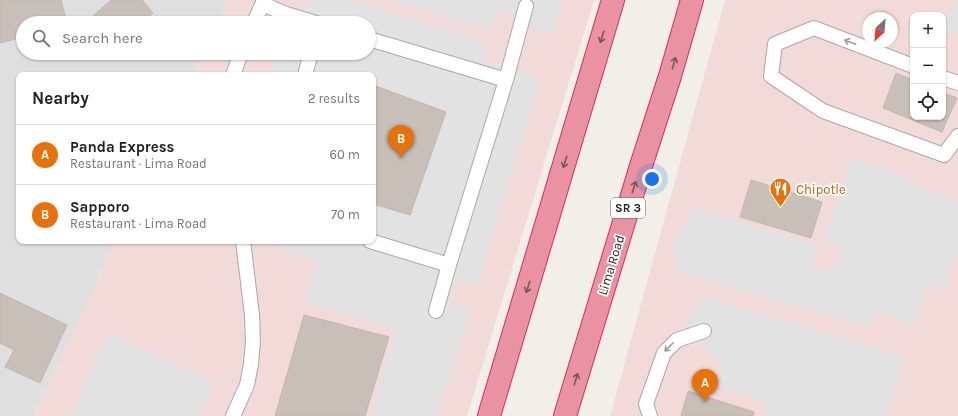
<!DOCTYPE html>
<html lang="en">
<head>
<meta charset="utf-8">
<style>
  body { margin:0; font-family:Karla,sans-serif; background:#f2f2f2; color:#202124 }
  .controls { position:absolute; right:12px; top:12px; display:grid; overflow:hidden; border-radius:8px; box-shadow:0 1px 3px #0004 }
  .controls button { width:36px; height:36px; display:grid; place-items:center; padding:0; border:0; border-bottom:1px solid #e0e0e0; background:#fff; color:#202124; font:20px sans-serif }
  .compass { position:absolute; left:862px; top:12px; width:36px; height:36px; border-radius:50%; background:#fff; box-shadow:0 1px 3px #0004; rotate:206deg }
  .you { position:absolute; left:652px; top:179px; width:14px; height:14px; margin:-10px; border:3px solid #fff; border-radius:50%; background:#1a73e8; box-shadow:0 0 0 6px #1a73e833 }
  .badge { display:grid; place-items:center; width:26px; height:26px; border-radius:50%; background:#0f766e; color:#fff; font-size:13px; font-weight:700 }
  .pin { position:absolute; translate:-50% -33px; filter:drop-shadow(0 1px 2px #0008) }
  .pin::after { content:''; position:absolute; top:21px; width:14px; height:12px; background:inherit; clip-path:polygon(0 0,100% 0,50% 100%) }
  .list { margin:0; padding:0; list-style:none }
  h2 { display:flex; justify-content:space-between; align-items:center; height:52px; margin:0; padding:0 16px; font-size:17px }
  h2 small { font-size:13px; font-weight:400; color:#757577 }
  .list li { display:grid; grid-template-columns:26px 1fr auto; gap:12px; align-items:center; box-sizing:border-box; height:60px; padding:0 16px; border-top:1px solid #e0e0e0 }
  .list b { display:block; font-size:15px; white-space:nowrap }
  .list p { margin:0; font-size:13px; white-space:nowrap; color:#757577 }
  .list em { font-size:13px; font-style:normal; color:#757577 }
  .icon { flex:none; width:22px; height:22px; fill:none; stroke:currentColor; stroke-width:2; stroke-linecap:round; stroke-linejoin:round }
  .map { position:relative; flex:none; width:958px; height:416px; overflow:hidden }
  .search { position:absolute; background:#fff; box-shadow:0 1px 3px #0004; left:16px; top:16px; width:360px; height:44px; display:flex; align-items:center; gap:10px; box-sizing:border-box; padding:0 14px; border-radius:22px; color:#757577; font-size:15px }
  .panel { position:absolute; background:#fff; box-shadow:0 1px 3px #0004; left:16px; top:72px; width:360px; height:172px; border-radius:8px }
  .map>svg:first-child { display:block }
</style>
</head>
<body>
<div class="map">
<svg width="958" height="416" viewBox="0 0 958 416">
  <rect width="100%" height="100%" fill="#f2efe9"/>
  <!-- residential -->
  <path fill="#e0dfdf" d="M0,0H228L217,23H23V53H203L193,75H19V241H116L34,416H0Z"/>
  <!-- commercial -->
  <path fill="#f2dad9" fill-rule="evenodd" d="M228,0H594L467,416H34L116,241H373V75H193L203,53H369V23H217Z
    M725,0H958V416H610ZM913,15H943V117H913ZM868,18H892V42H868Z"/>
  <!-- parking -->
  <path fill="#e2e2e2" d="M309,0H350L489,43L483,60L541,78L477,286L458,280L451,304L471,310L437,416H370L396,330L305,303L318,262L273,247L275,241H373V75H270L277,53H369V23H305L306,8Z
    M391,0H563L552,35L534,30L514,16L498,10L491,31Z
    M956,0H958V35L943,28V24Z
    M850,157L892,172L925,189L958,202V247L945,290L929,285L926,286L915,326L878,311L871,329L675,271L676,263L674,250L682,224L684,225L686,223L692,208L817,245L811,264L824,268L828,269L833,267L838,261L843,247L824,242Z
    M699,295L905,357L887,416H763L766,403L717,387L722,365L687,327Z
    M107,333L216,383L201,416H71Z"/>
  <!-- building -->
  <path fill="#c7bfb8" stroke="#c4b6ab" d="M0,0H61L67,23H23V37L0,43Z
    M111,0H142L153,13L142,23H85Z
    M896,73L913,80V117H943V93L957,98L942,132L883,108Z
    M373,85L446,112L410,215L373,204Z
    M751,180L822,202L811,238L740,217Z
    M0,293L67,325L40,383L5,367L14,350L0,343Z
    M304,315L389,337L365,416H275Z
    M688,391L754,412L753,416H681Z"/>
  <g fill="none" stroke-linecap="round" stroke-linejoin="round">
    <defs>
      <path id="lane" d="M263,4L286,14L316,23
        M254,23L264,0
        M369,39L506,80L449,265L370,241
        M913,66L814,28L775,44L771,76L823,111L944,155L958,136
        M233,75L241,53
        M305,75L311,53
        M943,78L958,83
        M506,80L526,6
        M436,311L449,265
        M233,416L247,385L251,364L253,341L252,315L243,241
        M650,416L646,404L664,353L677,340L704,331"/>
      <path id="highway" d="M489,416L613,0
        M565,416L641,166L670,76L692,0"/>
    </defs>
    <!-- lane casing -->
    <use href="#lane" stroke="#a9a9a9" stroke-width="16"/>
    <!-- highway casing -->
    <use href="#highway" stroke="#dc2a67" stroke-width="24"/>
    <!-- lane -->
    <use href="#lane" stroke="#fff" stroke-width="14"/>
    <!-- highway -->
    <use href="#highway" stroke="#e892a2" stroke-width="22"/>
  </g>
  <!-- one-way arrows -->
  <defs><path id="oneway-shaft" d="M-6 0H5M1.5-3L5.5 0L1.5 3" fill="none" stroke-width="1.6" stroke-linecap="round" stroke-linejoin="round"/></defs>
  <g stroke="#7b545c">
    <use href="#oneway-shaft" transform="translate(602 37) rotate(107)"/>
    <use href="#oneway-shaft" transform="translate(674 63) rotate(-74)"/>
    <use href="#oneway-shaft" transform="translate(565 162) rotate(107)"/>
    <use href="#oneway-shaft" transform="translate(634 187) rotate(-73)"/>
    <use href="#oneway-shaft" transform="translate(528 287) rotate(107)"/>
    <use href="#oneway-shaft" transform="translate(576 379) rotate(-73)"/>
  </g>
  <g stroke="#9c9c9c">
    <use href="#oneway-shaft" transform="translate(850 42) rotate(-159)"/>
    <use href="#oneway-shaft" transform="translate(669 347) rotate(135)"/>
  </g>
  <!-- icons -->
  <defs>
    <symbol id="restaurant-pin" viewBox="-11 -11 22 30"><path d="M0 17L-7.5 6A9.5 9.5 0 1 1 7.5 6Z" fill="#e8710a" stroke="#fff"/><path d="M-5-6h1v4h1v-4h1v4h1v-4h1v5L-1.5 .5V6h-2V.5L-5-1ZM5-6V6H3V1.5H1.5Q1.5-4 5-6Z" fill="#fff"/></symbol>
  </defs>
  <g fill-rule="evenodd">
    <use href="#restaurant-pin" x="768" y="176" width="25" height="34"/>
  </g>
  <g text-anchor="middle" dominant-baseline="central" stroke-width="3.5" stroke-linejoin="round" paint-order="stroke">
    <!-- shield labels -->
    <rect fill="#fff" stroke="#646464" stroke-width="1" x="611" y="198" width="34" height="20" rx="3"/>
    <g font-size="12" font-weight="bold" fill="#222">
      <text x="628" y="208">SR 3</text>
    </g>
    <!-- food labels -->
    <g font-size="13" fill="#c56008" stroke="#fff" text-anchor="start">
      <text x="796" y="189">Chipotle</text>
    </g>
    <!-- street labels -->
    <g font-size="13" fill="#222" stroke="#fff">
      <text transform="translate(611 265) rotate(-73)">Lima Road</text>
    </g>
  </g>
</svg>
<div class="controls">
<button>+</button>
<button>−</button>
<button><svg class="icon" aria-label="locate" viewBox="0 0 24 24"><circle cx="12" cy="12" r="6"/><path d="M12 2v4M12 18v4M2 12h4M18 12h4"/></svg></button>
</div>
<svg class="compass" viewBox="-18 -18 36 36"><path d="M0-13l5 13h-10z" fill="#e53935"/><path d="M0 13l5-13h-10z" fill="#757577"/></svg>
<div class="you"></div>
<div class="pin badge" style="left:705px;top:402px;background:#e8710a">A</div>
<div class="pin badge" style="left:401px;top:158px;background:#e8710a">B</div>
<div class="search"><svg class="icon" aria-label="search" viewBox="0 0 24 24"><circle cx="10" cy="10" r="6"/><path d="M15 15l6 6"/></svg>Search here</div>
<section class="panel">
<h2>Nearby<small>2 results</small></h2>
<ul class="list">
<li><span class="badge" style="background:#e8710a">A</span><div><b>Panda Express</b><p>Restaurant · Lima Road</p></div><em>60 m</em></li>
<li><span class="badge" style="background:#e8710a">B</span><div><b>Sapporo</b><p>Restaurant · Lima Road</p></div><em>70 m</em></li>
</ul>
</section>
</div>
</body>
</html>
